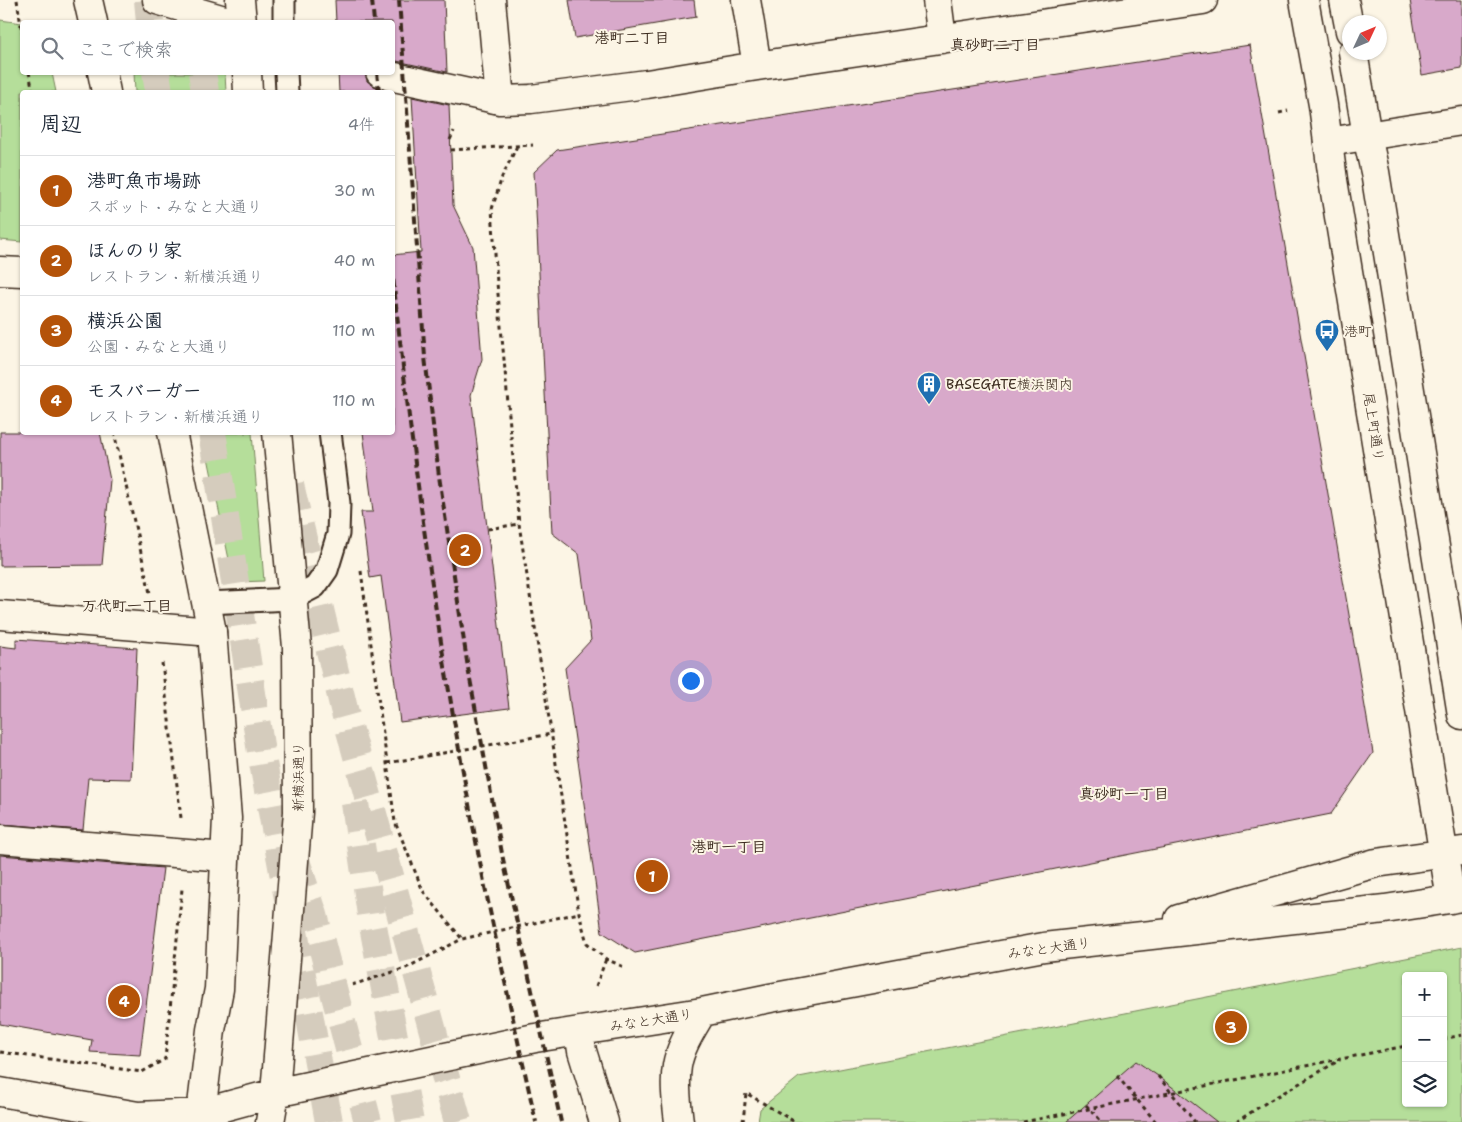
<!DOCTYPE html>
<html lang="ja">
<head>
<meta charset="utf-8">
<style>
  body { margin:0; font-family:"Shantell Sans","Klee One",sans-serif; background:#f6f6f7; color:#1f2937 }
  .controls { position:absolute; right:15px; bottom:15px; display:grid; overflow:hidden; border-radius:5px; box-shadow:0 1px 4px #0004 }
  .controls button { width:45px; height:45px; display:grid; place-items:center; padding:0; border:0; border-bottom:1px solid #e0e1e3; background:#fff; color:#1f2937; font:25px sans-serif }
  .compass { position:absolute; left:1342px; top:15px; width:45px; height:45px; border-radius:50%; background:#fff; box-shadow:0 1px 4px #0004; rotate:46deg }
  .you { position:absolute; left:690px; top:680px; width:18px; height:18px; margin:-12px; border:4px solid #fff; border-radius:50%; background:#1a73e8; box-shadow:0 0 0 8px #1a73e833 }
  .badge { display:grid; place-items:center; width:32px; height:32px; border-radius:50%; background:#b45309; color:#fff; font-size:16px; font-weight:700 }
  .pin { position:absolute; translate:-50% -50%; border:2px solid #fff; box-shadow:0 1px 5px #0006 }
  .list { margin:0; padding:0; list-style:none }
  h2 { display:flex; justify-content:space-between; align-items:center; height:65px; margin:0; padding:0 20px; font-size:21px }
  h2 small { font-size:16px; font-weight:400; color:#747a83 }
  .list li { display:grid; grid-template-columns:32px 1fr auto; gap:15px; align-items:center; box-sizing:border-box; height:70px; padding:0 20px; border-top:1px solid #e0e1e3 }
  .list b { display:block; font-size:19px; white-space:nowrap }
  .list p { margin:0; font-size:16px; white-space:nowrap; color:#747a83 }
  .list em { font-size:16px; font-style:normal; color:#747a83 }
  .icon { flex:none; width:28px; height:28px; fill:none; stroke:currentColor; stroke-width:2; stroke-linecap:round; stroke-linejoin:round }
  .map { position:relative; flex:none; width:1462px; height:1122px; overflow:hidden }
  .search { position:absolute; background:#fff; box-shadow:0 1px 4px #0004; left:20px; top:20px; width:375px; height:55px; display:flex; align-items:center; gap:12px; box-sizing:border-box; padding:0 18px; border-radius:5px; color:#747a83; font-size:19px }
  .panel { position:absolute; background:#fff; box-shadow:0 1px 4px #0004; left:20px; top:90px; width:375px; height:345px; border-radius:5px }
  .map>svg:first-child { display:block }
</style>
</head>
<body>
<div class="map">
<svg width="1462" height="1122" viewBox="0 0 1462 1122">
  <rect width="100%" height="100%" fill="#fcf5e5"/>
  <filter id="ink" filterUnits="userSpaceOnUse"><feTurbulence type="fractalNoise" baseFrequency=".02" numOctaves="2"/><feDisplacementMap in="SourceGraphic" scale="10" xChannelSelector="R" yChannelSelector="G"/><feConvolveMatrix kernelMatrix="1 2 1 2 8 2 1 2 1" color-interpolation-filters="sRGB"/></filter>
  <g filter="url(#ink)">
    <!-- green -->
    <path fill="#b5de9a" stroke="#78845c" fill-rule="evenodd" d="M0,20L22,23V72L52,73L56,92H22V242L0,240Z
      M134,73H225L226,92H135Z
      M203,433H252L264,581L238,582L232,574Z
      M1462,947V1122H758L760,1109L799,1077ZM1406,976H1443V1103H1406Z"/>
    <!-- building -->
    <path fill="#d8a9ca" stroke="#3b2a1e" d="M335,0H444L447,72L392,60V22H336Z
      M569,0H694L696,17L575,38Z
      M1410,0H1462V68L1422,75Z
      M1250,45L1373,753L1331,814L635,953L602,932L565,668L591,640L579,554L552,533L534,172L557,150Z
      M338,72H365L367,81L374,86L392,92H339Z
      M412,97L449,105L453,205L473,247L482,359L471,395L509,708L400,722L381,576L370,578L361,512H373L363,432H392V255L421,252Z
      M0,432H100L110,480L102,565L0,566Z
      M16,639L137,648L131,779L88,778L83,830L0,824V646L16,648Z
      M0,855L163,868L140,1055L90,1052L92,1040L0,1024Z
      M1136,1061L1158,1076L1217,1122H1066Z"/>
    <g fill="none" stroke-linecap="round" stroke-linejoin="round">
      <!-- highway-tunnel -->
      <path stroke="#d5ccbd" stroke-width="28" stroke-dasharray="28 14" stroke-linecap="butt" d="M148,0L150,22
        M156,72L159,92
        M202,72L205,92
        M212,432L261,752L329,1122
        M290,485L344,709L458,1122
        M355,803L371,915L410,1122
        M296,861L314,915L368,1122"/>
      <defs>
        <path id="lane" d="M284,0V22
          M286,72L287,92
          M206,603L292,599L315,587L327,570L338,534L339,503L330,432"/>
        <path id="street" d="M157,0L231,22
          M491,0L500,100
          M746,0L757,66
          M937,0L942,39
          M380,72L390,76L500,100L531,99L647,84L757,66L1203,0
          M1328,142L1462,121
          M0,271L22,272
          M0,615L212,632
          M0,839L225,857"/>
        <path id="secondary" d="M88,0L93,22
          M240,0L242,22
          M1304,0L1323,105L1333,180L1451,899
          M1344,0L1350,31
          M1353,52L1367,136L1375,172L1462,715
          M102,72L106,92
          M247,72L248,92
          M172,432L212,632L227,818L219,989L211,1030L200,1122
          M1179,919L1376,863L1462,851
          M579,1031L582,1051L604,1122
          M0,1092L138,1116L201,1113L275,1093L535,1038L702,1012L770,998L1044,947L1385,909L1462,897
          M270,1122L275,1093L298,812L297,647L277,432
          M679,1122C677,1104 674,1085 677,1066C680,1047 692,1029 702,1012"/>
      </defs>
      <!-- lane casing -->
      <use href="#lane" stroke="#3b2a1e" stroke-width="25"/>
      <!-- street casing -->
      <use href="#street" stroke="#3b2a1e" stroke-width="31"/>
      <!-- secondary casing -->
      <use href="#secondary" stroke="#3b2a1e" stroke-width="31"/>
      <!-- path -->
      <path stroke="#3b2a1e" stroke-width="3" stroke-dasharray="4 4" stroke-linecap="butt" d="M17,0L22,32
        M29,72L33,92
        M1279,113L1288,111
        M450,140L454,131
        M517,146L502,177L492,209L497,283L519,524L579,913L587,943L606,959L624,967
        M451,150L533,145
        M114,432L150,593
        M488,529L519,524
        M361,571L395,822L423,891L462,939
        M162,663L181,818
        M387,763L551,734
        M352,985L406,968L462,939L579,913
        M596,986L606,959
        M1443,1039L1462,1035
        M0,1052L142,1072L165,1059L182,889
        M1117,1076L1156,1122
        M1158,1076L1195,1122
        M1086,1105L1102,1122
        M743,1122L746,1093L795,1122
        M1023,1122L1406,1046
        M1236,1122L1267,1102L1340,1060"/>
      <!-- lane -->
      <use href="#lane" stroke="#fcf5e5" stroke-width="21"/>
      <!-- street -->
      <use href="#street" stroke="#fcf5e5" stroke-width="28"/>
      <!-- secondary -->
      <use href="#secondary" stroke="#fcf5e5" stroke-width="28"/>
      <!-- rail -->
      <path stroke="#3b2a1e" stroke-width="4" stroke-dasharray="8 4" stroke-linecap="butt" d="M372,0L374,22
        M399,0L425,357L439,476L468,668L503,859L561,1122
        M377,72L379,92
        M392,268C413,469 442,669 481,867C498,952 517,1037 536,1122"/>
    </g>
  </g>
  <!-- icons -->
  <defs>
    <symbol id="bus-pin" viewBox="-11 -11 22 30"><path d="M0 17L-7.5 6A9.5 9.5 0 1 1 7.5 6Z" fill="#1f6fb2" stroke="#fcf5e5"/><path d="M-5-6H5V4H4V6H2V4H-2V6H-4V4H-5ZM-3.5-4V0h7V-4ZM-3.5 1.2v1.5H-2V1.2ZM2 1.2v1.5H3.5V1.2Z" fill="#fff"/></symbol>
    <symbol id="building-pin" viewBox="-11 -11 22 30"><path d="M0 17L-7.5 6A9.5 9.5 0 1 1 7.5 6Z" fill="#1f6fb2" stroke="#fcf5e5"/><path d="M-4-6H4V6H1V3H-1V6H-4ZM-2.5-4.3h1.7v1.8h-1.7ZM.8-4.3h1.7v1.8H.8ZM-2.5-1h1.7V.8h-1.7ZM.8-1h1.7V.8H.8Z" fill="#fff"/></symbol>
  </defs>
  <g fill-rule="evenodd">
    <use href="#bus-pin" x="1313" y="317" width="28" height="38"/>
    <use href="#building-pin" x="915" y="370" width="28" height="38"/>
  </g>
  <g text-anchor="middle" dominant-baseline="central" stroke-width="4" stroke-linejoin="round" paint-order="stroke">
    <!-- poi labels -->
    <g font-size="14" fill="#3b2a1e" stroke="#fcf5e5" text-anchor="start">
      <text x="1344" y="331">港町</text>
      <text x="946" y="384">BASEGATE横浜関内</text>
    </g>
    <!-- street labels -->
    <g font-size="14" fill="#3b2a1e" stroke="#fcf5e5">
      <text transform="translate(1374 427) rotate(81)">尾上町通り</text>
      <text transform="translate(298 777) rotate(-90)">新横浜通り</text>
      <text transform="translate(1049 948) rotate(-8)">みなと大通り</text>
      <text transform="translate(651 1020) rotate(-9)">みなと大通り</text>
    </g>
    <!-- neighbourhood labels -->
    <g font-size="15" font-weight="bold" fill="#3b2a1e" stroke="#fcf5e5">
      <text x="632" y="38">港町二丁目</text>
      <text x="995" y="45">真砂町二丁目</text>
      <text x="127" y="606">万代町一丁目</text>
      <text x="1124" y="794">真砂町一丁目</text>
      <text x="729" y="847">港町一丁目</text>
    </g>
  </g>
</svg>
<div class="controls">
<button>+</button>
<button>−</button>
<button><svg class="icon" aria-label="layers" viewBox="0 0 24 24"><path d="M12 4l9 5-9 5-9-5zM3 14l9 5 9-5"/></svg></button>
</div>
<svg class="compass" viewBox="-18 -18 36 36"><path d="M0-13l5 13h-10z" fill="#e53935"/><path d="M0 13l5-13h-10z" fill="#747a83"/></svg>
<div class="you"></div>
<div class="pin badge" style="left:652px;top:876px">1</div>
<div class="pin badge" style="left:465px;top:550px">2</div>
<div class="pin badge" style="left:1231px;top:1027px">3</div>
<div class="pin badge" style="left:124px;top:1001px">4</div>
<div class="search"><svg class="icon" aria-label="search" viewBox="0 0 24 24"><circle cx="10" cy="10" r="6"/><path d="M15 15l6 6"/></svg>ここで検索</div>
<section class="panel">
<h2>周辺<small>4件</small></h2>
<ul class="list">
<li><span class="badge">1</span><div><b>港町魚市場跡</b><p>スポット · みなと大通り</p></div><em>30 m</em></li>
<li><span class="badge">2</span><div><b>ほんのり家</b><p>レストラン · 新横浜通り</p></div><em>40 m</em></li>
<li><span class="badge">3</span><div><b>横浜公園</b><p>公園 · みなと大通り</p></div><em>110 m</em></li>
<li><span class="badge">4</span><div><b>モスバーガー</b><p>レストラン · 新横浜通り</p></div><em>110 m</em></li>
</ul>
</section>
</div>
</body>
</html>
